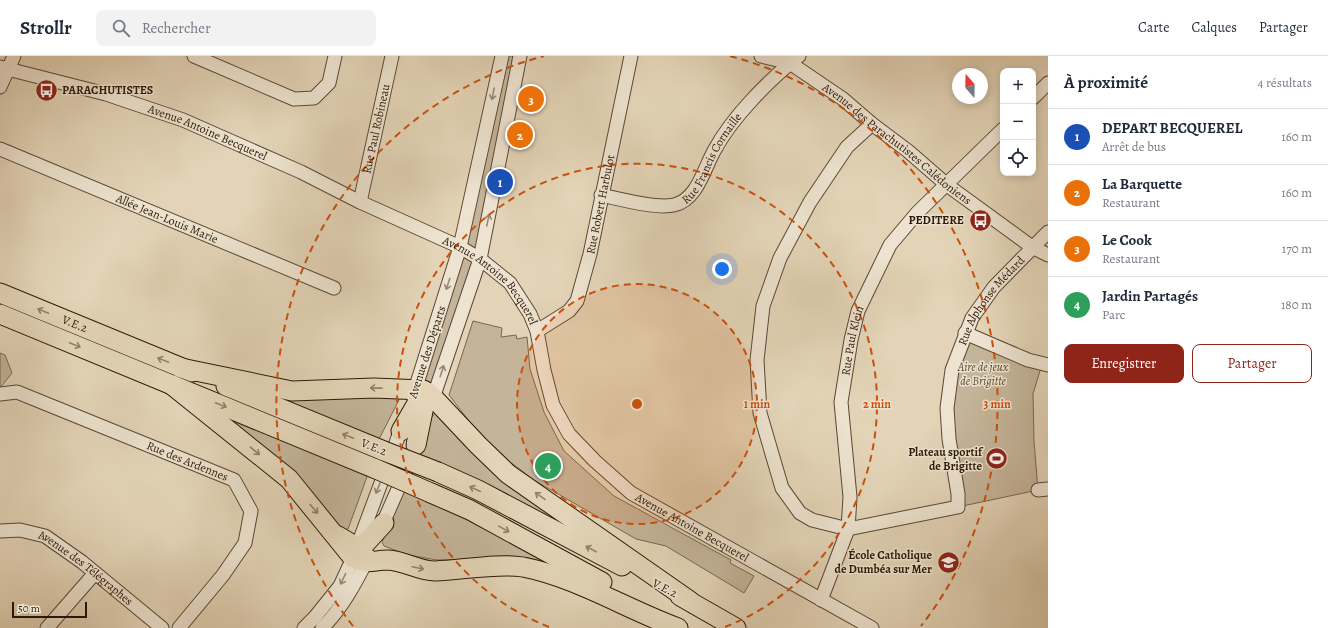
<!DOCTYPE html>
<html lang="fr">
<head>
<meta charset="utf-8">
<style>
  body { margin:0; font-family:Alegreya,serif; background:#f2f2f3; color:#1f2937 }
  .controls { position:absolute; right:12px; top:12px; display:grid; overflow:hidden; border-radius:8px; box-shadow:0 2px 10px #0003 }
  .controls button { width:36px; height:36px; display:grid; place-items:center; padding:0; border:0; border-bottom:1px solid #e0e1e3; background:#fff; color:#1f2937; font:20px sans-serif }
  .compass { position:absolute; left:952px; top:12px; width:36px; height:36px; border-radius:50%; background:#fff; box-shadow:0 2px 10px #0003; rotate:340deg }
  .scale { position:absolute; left:12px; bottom:10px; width:75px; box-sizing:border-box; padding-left:4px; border:2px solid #2c1a09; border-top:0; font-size:11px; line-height:14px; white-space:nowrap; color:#2c1a09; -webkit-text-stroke:3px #ede3d0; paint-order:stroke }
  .you { position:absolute; left:722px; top:213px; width:14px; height:14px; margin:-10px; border:3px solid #fff; border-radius:50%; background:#1a73e8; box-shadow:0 0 0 6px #1a73e833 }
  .badge { display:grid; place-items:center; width:26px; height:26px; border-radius:50%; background:#8f2418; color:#fff; font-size:13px; font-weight:700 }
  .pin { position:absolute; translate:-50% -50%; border:2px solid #fff; box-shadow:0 1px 4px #0006 }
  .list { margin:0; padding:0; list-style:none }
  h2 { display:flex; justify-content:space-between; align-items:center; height:52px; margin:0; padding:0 16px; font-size:17px }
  h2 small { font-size:13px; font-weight:400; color:#747a83 }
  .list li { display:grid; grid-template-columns:26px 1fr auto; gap:12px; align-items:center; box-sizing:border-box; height:56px; padding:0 16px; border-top:1px solid #e0e1e3 }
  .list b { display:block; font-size:15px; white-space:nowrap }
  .list p { margin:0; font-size:13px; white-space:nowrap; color:#747a83 }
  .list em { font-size:13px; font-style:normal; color:#747a83 }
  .actions { display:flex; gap:8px; padding:12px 16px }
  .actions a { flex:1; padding:9px 0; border:1px solid #8f2418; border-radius:8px; text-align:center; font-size:14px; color:#8f2418 }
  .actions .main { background:#8f2418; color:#fff }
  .icon { flex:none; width:22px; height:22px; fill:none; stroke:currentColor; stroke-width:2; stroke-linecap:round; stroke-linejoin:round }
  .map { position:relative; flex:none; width:1048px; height:572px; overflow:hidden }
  header { display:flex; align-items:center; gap:24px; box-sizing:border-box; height:56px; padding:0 20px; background:#fff; border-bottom:1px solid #e0e1e3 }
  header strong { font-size:19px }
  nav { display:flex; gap:22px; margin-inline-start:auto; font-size:14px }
  .search { width:280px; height:36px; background:#f2f2f3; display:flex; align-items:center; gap:10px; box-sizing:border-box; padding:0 14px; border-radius:8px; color:#747a83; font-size:15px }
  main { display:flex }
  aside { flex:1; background:#fff }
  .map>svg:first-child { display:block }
</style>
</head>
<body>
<header>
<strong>Strollr</strong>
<div class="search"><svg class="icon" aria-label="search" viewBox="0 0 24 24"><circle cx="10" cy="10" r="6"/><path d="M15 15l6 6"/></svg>Rechercher</div>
<nav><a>Carte</a><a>Calques</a><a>Partager</a></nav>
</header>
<main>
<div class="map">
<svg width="1048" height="572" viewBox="0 0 1048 572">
  <rect width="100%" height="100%" fill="#e3d4b7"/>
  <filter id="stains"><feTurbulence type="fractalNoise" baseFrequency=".005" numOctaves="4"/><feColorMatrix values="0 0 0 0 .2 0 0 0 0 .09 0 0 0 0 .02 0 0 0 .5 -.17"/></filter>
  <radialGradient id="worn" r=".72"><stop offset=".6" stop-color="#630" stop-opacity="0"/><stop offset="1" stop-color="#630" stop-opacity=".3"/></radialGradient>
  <!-- green -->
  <path fill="#c4b499" stroke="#786751" d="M502,0H520L493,138L434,342L415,334L460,191Z
    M473,265L502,272L501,281L516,279L517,283L527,281L530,313L544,356L564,395L614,440L731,504L730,507L754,520L744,537L666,490L636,483L534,424L497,396L469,365L449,339Z
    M965,277L1042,308L1033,338L1034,385L1038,434L958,451L947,352Z
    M0,297L5,299L12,317L0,332Z
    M270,338L396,340L399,344L379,383Z
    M436,356L584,476L560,467L497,433L418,401L431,362Z
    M225,361L368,418L348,473L341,475Z
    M405,432L560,511L529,502L437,504L408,499L384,490L382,486Z"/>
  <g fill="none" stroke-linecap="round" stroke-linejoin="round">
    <defs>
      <g id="minor">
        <path d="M194,0L294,43L314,42L329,27L335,0"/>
        <path id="s1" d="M761,0L790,7L843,43L872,68L908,95L947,129L1032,191L1048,199"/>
        <path id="s2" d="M0,11L106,38L183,64L301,116L360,146L460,191L480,203L510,227L530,258L537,275L544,314L553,349L569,378L595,405L631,437L872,572"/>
        <path d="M0,31L14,0"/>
        <path d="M1033,42L1048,27"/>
        <path id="s3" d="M872,68L847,91L810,146L780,202L763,250L757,304L760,357L782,432L800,457L812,464L848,473L958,451V438L949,383L947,352L952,314L972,262L994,231L1048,176"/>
        <path id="s4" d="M0,93L334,232"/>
        <path id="s5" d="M601,139C620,143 656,153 674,149C697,144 704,113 714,95C732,61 769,24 799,0"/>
        <path id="s6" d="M360,146L392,0"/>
        <path id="s7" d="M537,275L569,255L577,245L590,198L631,0"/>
        <path d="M965,277L1028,304L1048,309"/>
        <path id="s8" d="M0,338L17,336L234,424L251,455L245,487L223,519L179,572"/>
        <path d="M413,340L460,191L502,0"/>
        <path d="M431,348L480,203L520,0"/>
        <path d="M1038,434L1048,433"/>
        <path d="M380,474L413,399"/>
        <path id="s9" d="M0,475L20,474L45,480L82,506L162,572"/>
        <path id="s10" d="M821,544L848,473L850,441L841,346L851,284L858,255L890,189L917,157L1003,73"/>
        <path d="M47,572L95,517"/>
        <path d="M304,572L315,561L340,530L353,502L403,368"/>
        <path d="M322,572C342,553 357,524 369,500"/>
      </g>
      <g id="highway">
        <path id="s11" d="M0,237L192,316"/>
        <path d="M0,258L376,413"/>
        <path d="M181,312L292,335L374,332L423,334L429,337L478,389L508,418L690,545"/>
        <path d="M172,329L289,423L353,502C370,509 372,504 388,504C405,505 419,515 435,515C462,514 498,507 523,511C578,522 626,553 678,572"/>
        <path d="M226,330L384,395"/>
        <path d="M415,334L423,344L424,350L416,389"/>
        <path d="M401,375L416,349L427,343"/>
        <path d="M438,416L478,434L622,510"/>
        <path d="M431,437L470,454L602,526"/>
        <path d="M338,480L357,491L363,490L384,467"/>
        <path d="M680,540L736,572"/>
      </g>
    </defs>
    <!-- minor casing -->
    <use href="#minor" stroke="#5a4834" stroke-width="15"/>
    <!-- highway casing -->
    <use href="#highway" stroke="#2c1a09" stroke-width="21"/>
    <!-- minor -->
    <use href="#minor" stroke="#ede3d0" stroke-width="13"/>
    <!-- highway -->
    <use href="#highway" stroke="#e3d4b7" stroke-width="19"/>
    <defs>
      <path id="highway-bridge" d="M384,395L438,416
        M376,413L431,437"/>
    </defs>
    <!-- highway-bridge casing -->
    <use href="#highway-bridge" stroke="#2c1a09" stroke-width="21" stroke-linecap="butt"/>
    <!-- highway-bridge -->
    <use href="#highway-bridge" stroke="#e3d4b7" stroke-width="19"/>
  </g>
  <!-- one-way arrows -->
  <defs><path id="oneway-shaft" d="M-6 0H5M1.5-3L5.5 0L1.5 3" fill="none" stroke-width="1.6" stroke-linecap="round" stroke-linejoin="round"/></defs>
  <g stroke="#968976">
    <use href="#oneway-shaft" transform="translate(493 38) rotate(101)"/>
    <use href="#oneway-shaft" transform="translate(488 164) rotate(-78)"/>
    <use href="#oneway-shaft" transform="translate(448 228) rotate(108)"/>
    <use href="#oneway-shaft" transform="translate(442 315) rotate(-72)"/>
    <use href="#oneway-shaft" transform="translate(378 432) rotate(112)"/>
    <use href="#oneway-shaft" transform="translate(343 523) rotate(116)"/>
  </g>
  <g stroke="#918069">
    <use href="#oneway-shaft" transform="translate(43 255) rotate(-158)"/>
    <use href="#oneway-shaft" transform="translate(75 289) rotate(22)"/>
    <use href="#oneway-shaft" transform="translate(163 304) rotate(-158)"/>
    <use href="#oneway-shaft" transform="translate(376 332) rotate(-179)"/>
    <use href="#oneway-shaft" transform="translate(221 349) rotate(22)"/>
    <use href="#oneway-shaft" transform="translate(348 380) rotate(-158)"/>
    <use href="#oneway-shaft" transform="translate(255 395) rotate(40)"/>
    <use href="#oneway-shaft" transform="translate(475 433) rotate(-155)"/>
    <use href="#oneway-shaft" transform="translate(540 440) rotate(-145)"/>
    <use href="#oneway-shaft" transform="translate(314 453) rotate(49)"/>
    <use href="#oneway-shaft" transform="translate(504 473) rotate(29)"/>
    <use href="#oneway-shaft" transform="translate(591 493) rotate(-152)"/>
    <use href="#oneway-shaft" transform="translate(418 512) rotate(12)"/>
  </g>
  <!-- distance rings -->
  <circle cx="637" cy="348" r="120" fill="#cc500c" fill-opacity=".12"/>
  <g fill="none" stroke="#cc500c" stroke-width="2" stroke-dasharray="7 5">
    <circle cx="637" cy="348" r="120"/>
    <path d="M549 571A240 240 0 1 1 725 571"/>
    <path d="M353 570A360 360 0 0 1 544 0M730 0A360 360 0 0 1 921 570"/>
  </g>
  <!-- icons -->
  <defs>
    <symbol id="bus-disc" viewBox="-11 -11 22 22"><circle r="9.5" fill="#8f2418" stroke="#ede3d0"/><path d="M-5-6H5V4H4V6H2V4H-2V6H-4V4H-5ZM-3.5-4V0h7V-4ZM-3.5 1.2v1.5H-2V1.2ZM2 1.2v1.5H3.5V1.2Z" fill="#fff"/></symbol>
    <symbol id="stadium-disc" viewBox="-11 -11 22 22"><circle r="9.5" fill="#8f2418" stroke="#ede3d0"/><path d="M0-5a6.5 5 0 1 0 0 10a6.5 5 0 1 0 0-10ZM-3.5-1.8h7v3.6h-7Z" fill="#fff"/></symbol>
    <symbol id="school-disc" viewBox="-11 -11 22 22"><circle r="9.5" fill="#8f2418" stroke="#ede3d0"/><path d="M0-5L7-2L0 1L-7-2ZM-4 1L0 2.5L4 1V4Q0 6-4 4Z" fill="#fff"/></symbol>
  </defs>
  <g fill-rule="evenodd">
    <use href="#bus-disc" x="34" y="22" width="25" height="25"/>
    <use href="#bus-disc" x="968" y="152" width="25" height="25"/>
    <use href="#stadium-disc" x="984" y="390" width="25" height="25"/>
    <use href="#school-disc" x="936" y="494" width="25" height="25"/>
  </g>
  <g text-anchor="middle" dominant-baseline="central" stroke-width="3" stroke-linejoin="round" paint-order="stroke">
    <!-- poi labels -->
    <g font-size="12" font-weight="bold" fill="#2c1a09" stroke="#ede3d0" text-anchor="end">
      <text x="62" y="34" text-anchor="start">PARACHUTISTES</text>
      <text x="964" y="164">PEDITERE</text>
      <text x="982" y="396">Plateau sportif<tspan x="982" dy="14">de Brigitte</tspan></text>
      <text x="932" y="499">École Catholique<tspan x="932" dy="14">de Dumbéa sur Mer</tspan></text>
    </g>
    <!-- street labels -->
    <g font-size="12" fill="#2c1a09" stroke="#ede3d0">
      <text stroke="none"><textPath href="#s6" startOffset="75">Rue Paul Robineau</textPath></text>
      <text stroke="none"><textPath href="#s2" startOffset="218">Avenue Antoine Becquerel</textPath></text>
      <text stroke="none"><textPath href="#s1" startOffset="164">Avenue des Parachutistes Calédoniens</textPath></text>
      <text stroke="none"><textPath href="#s5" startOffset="136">Rue Francis Cornaille</textPath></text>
      <text stroke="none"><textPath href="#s7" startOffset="150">Rue Robert Harbulot</textPath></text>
      <text stroke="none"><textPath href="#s4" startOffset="181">Allée Jean-Louis Marie</textPath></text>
      <text stroke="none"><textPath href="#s2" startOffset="541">Avenue Antoine Becquerel</textPath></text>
      <text stroke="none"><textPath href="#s3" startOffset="813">Rue Alphonse Médard</textPath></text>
      <text stroke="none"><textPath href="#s11" startOffset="81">V.E.2</textPath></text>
      <text stroke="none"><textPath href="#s10" startOffset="266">Rue Paul Klein</textPath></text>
      <text transform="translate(427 296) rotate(-72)">Avenue des Départs</text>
      <text transform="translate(374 391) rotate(22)">V.E.2</text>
      <text stroke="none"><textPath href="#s8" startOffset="201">Rue des Ardennes</textPath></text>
      <text stroke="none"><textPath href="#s2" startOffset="877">Avenue Antoine Becquerel</textPath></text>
      <text stroke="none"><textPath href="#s9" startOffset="97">Avenue des Télégraphes</textPath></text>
      <text transform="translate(665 532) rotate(28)">V.E.2</text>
    </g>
    <!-- park labels -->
    <g font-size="12" font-style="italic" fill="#5a4834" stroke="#ede3d0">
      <text x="983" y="311">Aire de jeux<tspan x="983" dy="14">de Brigitte</tspan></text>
    </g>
  </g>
  <circle cx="637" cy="348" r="6" fill="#cc500c" stroke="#ede3d0" stroke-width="2"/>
  <g font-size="12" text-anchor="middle" font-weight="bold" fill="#cc500c" stroke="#ede3d0" stroke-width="3" stroke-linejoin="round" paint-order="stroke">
    <text x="757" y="352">1 min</text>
    <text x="877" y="352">2 min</text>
    <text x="997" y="352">3 min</text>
  </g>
  <rect width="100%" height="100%" filter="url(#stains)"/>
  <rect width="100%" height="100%" fill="url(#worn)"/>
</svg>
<div class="controls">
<button>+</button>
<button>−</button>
<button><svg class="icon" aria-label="locate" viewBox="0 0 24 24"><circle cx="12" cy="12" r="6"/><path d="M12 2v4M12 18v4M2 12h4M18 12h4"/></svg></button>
</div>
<svg class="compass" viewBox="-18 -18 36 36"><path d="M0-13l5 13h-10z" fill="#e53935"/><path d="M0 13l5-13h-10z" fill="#747a83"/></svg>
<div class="scale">50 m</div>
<div class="you"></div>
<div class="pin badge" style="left:500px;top:126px;background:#1a4fb4">1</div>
<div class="pin badge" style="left:520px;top:79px;background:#e8710a">2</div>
<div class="pin badge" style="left:531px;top:43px;background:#e8710a">3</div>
<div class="pin badge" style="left:548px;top:410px;background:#2e9e5b">4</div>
</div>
<aside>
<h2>À proximité<small>4 résultats</small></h2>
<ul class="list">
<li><span class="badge" style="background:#1a4fb4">1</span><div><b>DEPART BECQUEREL</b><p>Arrêt de bus</p></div><em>160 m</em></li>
<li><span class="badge" style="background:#e8710a">2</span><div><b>La Barquette</b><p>Restaurant</p></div><em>160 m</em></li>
<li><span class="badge" style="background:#e8710a">3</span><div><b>Le Cook</b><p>Restaurant</p></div><em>170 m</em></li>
<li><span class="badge" style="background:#2e9e5b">4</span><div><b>Jardin Partagés</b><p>Parc</p></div><em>180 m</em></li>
</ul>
<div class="actions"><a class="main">Enregistrer</a><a>Partager</a></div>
</aside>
</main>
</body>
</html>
